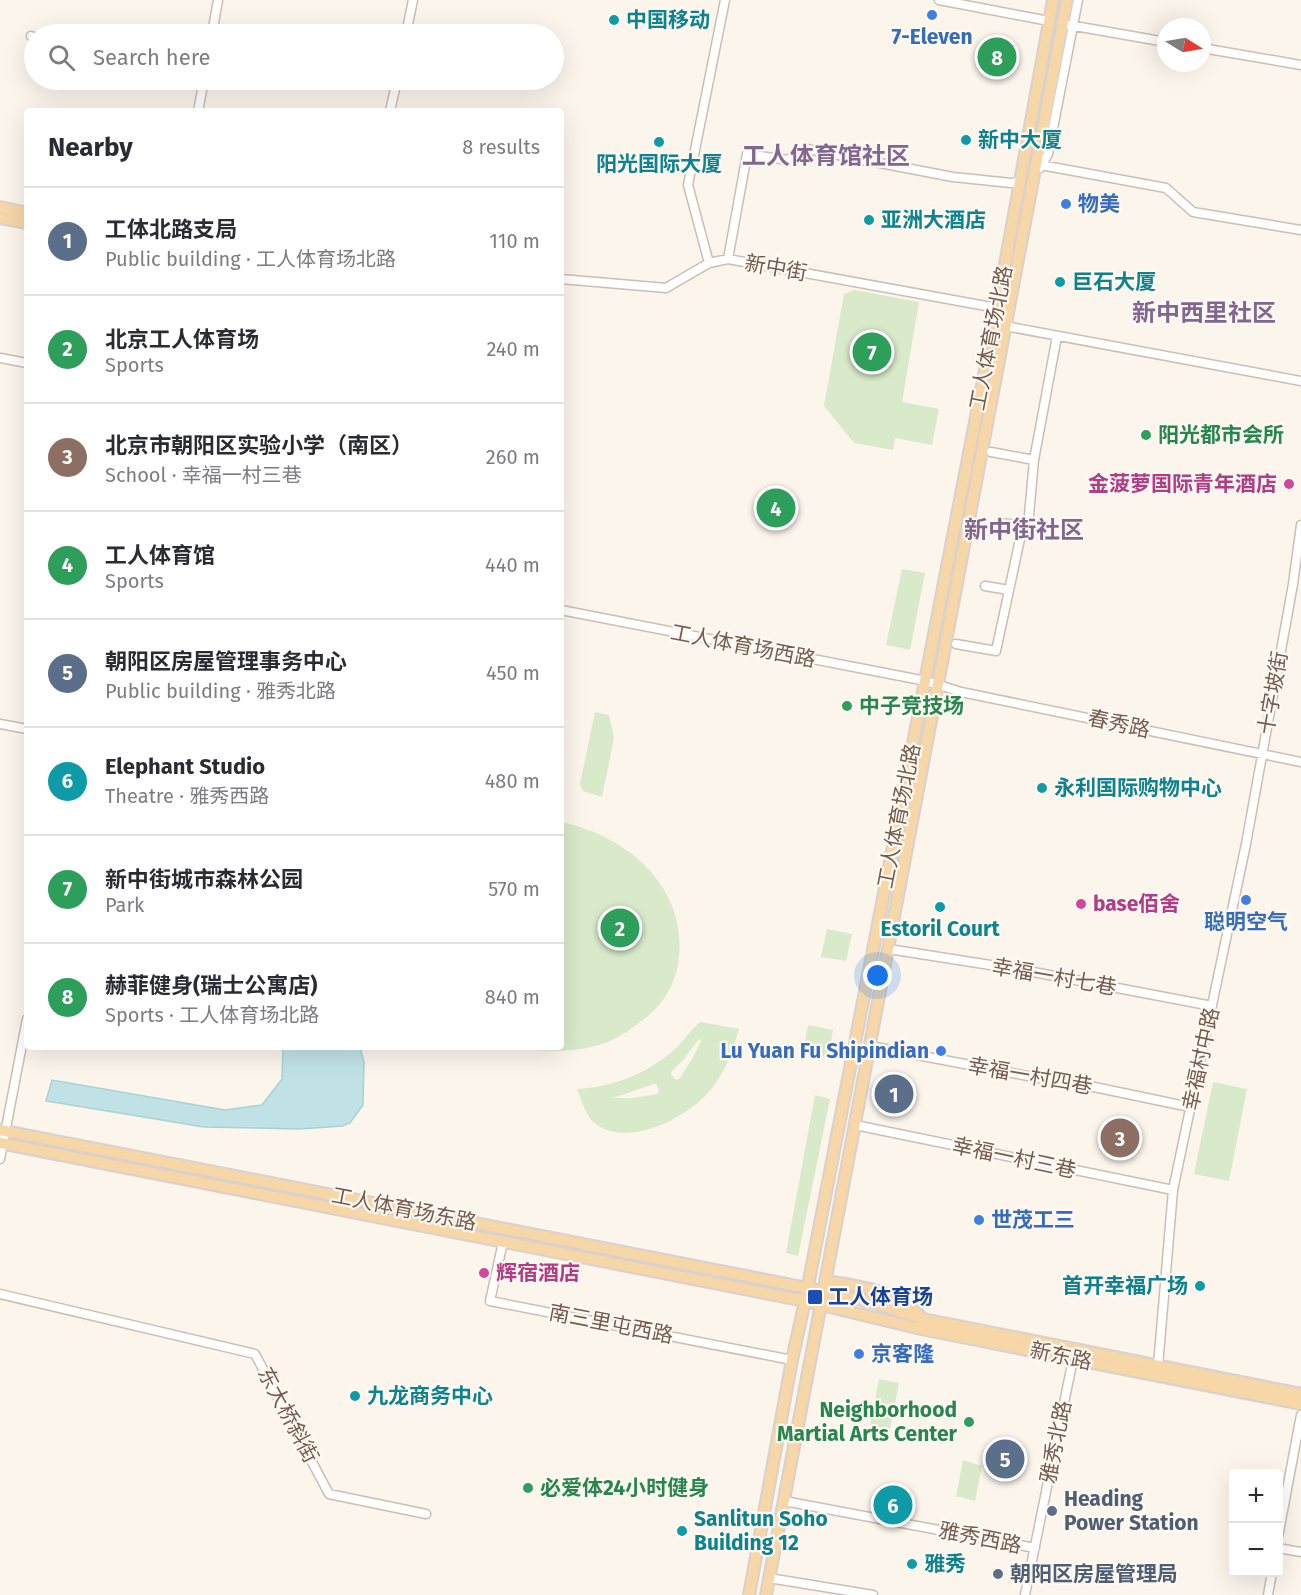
<!DOCTYPE html>
<html lang="en">
<head>
<meta charset="utf-8">
<style>
  body { margin:0; font-family:"Fira Sans","Noto Sans SC",sans-serif; background:#f2f2f3; color:#2b2b33 }
  .controls { position:absolute; right:18px; bottom:18px; display:grid; overflow:hidden; border-radius:6px; box-shadow:0 6px 24px #0002 }
  .controls button { width:54px; height:54px; display:grid; place-items:center; padding:0; border:0; border-bottom:2px solid #e1e1e2; background:#fff; color:#2b2b33; font:30px sans-serif }
  .compass { position:absolute; left:1157px; top:18px; width:54px; height:54px; border-radius:50%; background:#fff; box-shadow:0 6px 24px #0002; rotate:101deg }
  .you { position:absolute; left:878px; top:976px; width:21px; height:21px; margin:-15px; border:4px solid #fff; border-radius:50%; background:#1a73e8; box-shadow:0 0 0 9px #1a73e833 }
  .badge { display:grid; place-items:center; width:39px; height:39px; border-radius:50%; background:#e17056; color:#fff; font-size:20px; font-weight:700 }
  .pin { position:absolute; translate:-50% -50%; border:3px solid #fff; box-shadow:0 2px 6px #0006 }
  .list { margin:0; padding:0; list-style:none }
  h2 { display:flex; justify-content:space-between; align-items:center; height:78px; margin:0; padding:0 24px; font-size:26px }
  h2 small { font-size:20px; font-weight:400; color:#7c7c81 }
  .list li { display:grid; grid-template-columns:39px 1fr auto; gap:18px; align-items:center; box-sizing:border-box; height:108px; padding:0 24px; border-top:2px solid #e1e1e2 }
  .list b { display:block; font-size:22px; white-space:nowrap }
  .list p { margin:0; font-size:20px; white-space:nowrap; color:#7c7c81 }
  .list em { font-size:20px; font-style:normal; color:#7c7c81 }
  .icon { flex:none; width:33px; height:33px; fill:none; stroke:currentColor; stroke-width:2; stroke-linecap:round; stroke-linejoin:round }
  .map { position:relative; flex:none; width:1301px; height:1595px; overflow:hidden }
  .search { position:absolute; background:#fff; box-shadow:0 6px 24px #0002; left:24px; top:24px; width:540px; height:66px; display:flex; align-items:center; gap:15px; box-sizing:border-box; padding:0 21px; border-radius:33px; color:#7c7c81; font-size:22px }
  .panel { position:absolute; background:#fff; box-shadow:0 6px 24px #0002; left:24px; top:108px; width:540px; height:942px; border-radius:6px }
  .map>svg:first-child { display:block }
</style>
</head>
<body>
<div class="map">
<svg width="1301" height="1595" viewBox="0 0 1301 1595">
  <rect width="100%" height="100%" fill="#fcf5ec"/>
  <!-- green -->
  <path fill="#d8eac9" fill-rule="evenodd" d="M854,290L919,302L902,402L939,409L932,445L895,438L893,450L854,443L824,406L844,294Z
    M902,569L925,573L910,650L886,645Z
    M595,712L609,715L614,738L602,797L583,791L580,784Z
    M561,822C625,835 686,885 679,956C677,984 662,1007 639,1023C627,1032 613,1041 599,1045C568,1054 539,1051 508,1047H561Z
    M827,929L852,934L846,961L821,957Z
    M701,1022L739,1029C733,1050 726,1071 712,1088C691,1116 631,1148 597,1125C586,1118 582,1101 577,1089C614,1087 648,1073 675,1049C683,1042 694,1025 701,1022ZM699,1039L701,1041L692,1059L680,1078L677,1080L675,1079L671,1074V1072L683,1060ZM654,1084H656L659,1090L657,1094L633,1098H613Z
    M808,1025L833,1030L828,1057L803,1052Z
    M1213,1082L1247,1089L1229,1181L1194,1174Z
    M815,1095L830,1099L798,1256L786,1253Z
    M879,1379L899,1383L890,1430L870,1426Z
    M963,1460L982,1466L975,1501L956,1496Z"/>
  <!-- water -->
  <path fill="#c0e2e6" stroke="#a6d2d7" stroke-width="1.5" d="M283,1047H360L364,1062L363,1105L350,1123L342,1126L300,1129L204,1127L46,1101L52,1080L225,1110L262,1105L282,1079Z"/>
  <g fill="none" stroke-linecap="round" stroke-linejoin="round">
    <defs>
      <path id="minor" d="M939,0L1049,21
        M1069,25L1166,42
        M212,34L218,0
        M406,34L413,0
        M31,36L34,37
        M1202,48L1301,65
        M198,111L204,80
        M390,111L397,80
        M1041,165L1166,188L1193,212L1301,230
        M1040,168L1048,154L1078,0
        M728,259L747,154L787,160L807,149L953,177L1011,183L1019,182
        M709,263L688,185L725,0
        M561,279L666,288L709,263L728,259L997,308
        M1005,326L1301,381
        M0,358L27,363
        M1034,460L1057,336
        M1000,523L1028,526
        M985,586L1009,590
        M561,610L926,681L961,692L1301,762
        M956,644L996,651L1020,539L1028,526L1034,460L991,452
        M0,724L27,729
        M895,950L1028,971L1212,1006
        M870,1046L1054,1081L1070,1082L1190,1107
        M855,1125L1173,1190
        M0,1159L27,1019
        M503,1242L490,1301L792,1360
        M0,1294L255,1354L329,1494L426,1514
        M1158,1366L1173,1190L1246,844L1293,584L1301,525
        M784,1501L1035,1548
        M1278,1537L1301,1415
        M1278,1548L1301,1552
        M769,1578L873,1595
        M1025,1595L1073,1359
        M1268,1595L1272,1572"/>
      <path id="major" d="M0,207L27,213
        M0,218L27,223
        M0,1130L833,1293L878,1304L923,1319L1301,1394
        M0,1143L805,1301L921,1329L1301,1404
        M826,1281C860,1286 898,1291 921,1317
        M749,1595L792,1360L805,1301L925,681L997,308L1053,0
        M766,1595L1067,0"/>
    </defs>
    <!-- minor casing -->
    <use href="#minor" stroke="#cebdb0" stroke-width="11"/>
    <!-- major casing -->
    <use href="#major" stroke="#d9d1cd" stroke-width="14"/>
    <!-- minor -->
    <use href="#minor" stroke="#fff" stroke-width="8"/>
    <!-- major -->
    <use href="#major" stroke="#f7d6a7" stroke-width="10"/>
  </g>
  <!-- markers -->
  <g fill="#3f7fe0" stroke="#fef9f2" stroke-width="2">
    <circle cx="932" cy="15" r="6"/>
    <circle cx="1066" cy="204" r="6"/>
    <circle cx="1246" cy="900" r="6"/>
    <circle cx="941" cy="1051" r="6"/>
    <circle cx="979" cy="1220" r="6"/>
    <circle cx="859" cy="1354" r="6"/>
  </g>
  <g fill="#0f9aa8" stroke="#fef9f2" stroke-width="2">
    <circle cx="614" cy="20" r="6"/>
    <circle cx="966" cy="140" r="6"/>
    <circle cx="659" cy="142" r="6"/>
    <circle cx="869" cy="220" r="6"/>
    <circle cx="1060" cy="282" r="6"/>
    <circle cx="1042" cy="788" r="6"/>
    <circle cx="940" cy="907" r="6"/>
    <circle cx="1200" cy="1286" r="6"/>
    <circle cx="355" cy="1396" r="6"/>
    <circle cx="682" cy="1531" r="6"/>
    <circle cx="912" cy="1564" r="6"/>
  </g>
  <g fill="#2e9e5b" stroke="#fef9f2" stroke-width="2">
    <circle cx="1146" cy="435" r="6"/>
    <circle cx="847" cy="706" r="6"/>
    <circle cx="969" cy="1422" r="6"/>
    <circle cx="528" cy="1488" r="6"/>
  </g>
  <g fill="#d1479c" stroke="#fef9f2" stroke-width="2">
    <circle cx="1289" cy="484" r="6"/>
    <circle cx="1081" cy="904" r="6"/>
    <circle cx="484" cy="1273" r="6"/>
  </g>
  <rect fill="#1a4fb4" stroke="#fef9f2" stroke-width="2" x="807" y="1289" width="16" height="16" rx="3"/>
  <g fill="#5c6f8a" stroke="#fef9f2" stroke-width="2">
    <circle cx="1052" cy="1511" r="6"/>
    <circle cx="998" cy="1574" r="6"/>
  </g>
  <g text-anchor="middle" dominant-baseline="central" stroke-width="4.5" stroke-linejoin="round" paint-order="stroke">
    <!-- culture labels -->
    <g font-size="21" font-weight="bold" fill="#0d838f" stroke="#fef9f2" text-anchor="start">
      <text x="626" y="20">中国移动</text>
      <text x="978" y="140">新中大厦</text>
      <text x="659" y="164" text-anchor="middle">阳光国际大厦</text>
      <text x="881" y="220">亚洲大酒店</text>
      <text x="1072" y="282">巨石大厦</text>
      <text x="1054" y="788">永利国际购物中心</text>
      <text x="940" y="929" text-anchor="middle">Estoril Court</text>
      <text x="1188" y="1286" text-anchor="end">首开幸福广场</text>
      <text x="367" y="1396">九龙商务中心</text>
      <text x="694" y="1519">Sanlitun Soho<tspan x="694" dy="24">Building 12</tspan></text>
      <text x="924" y="1564">雅秀</text>
    </g>
    <!-- shop labels -->
    <g font-size="21" font-weight="bold" fill="#366cbe" stroke="#fef9f2" text-anchor="start">
      <text x="932" y="37" text-anchor="middle">7-Eleven</text>
      <text x="1078" y="204">物美</text>
      <text x="1246" y="922" text-anchor="middle">聪明空气</text>
      <text x="929" y="1051" text-anchor="end">Lu Yuan Fu Shipindian</text>
      <text x="991" y="1220">世茂工三</text>
      <text x="871" y="1354">京客隆</text>
    </g>
    <!-- street labels -->
    <g font-size="21" fill="#775b4e" stroke="#fef9f2">
      <text transform="translate(776 268) rotate(10)">新中街</text>
      <text transform="translate(991 338) rotate(-79)">工人体育场北路</text>
      <text transform="translate(743 646) rotate(11)">工人体育场西路</text>
      <text transform="translate(1273 693) rotate(-80)">十字坡街</text>
      <text transform="translate(1119 724) rotate(12)">春秀路</text>
      <text transform="translate(899 816) rotate(-79)">工人体育场北路</text>
      <text transform="translate(1054 977) rotate(10)">幸福一村七巷</text>
      <text transform="translate(1201 1059) rotate(-78)">幸福村中路</text>
      <text transform="translate(1030 1076) rotate(10)">幸福一村四巷</text>
      <text transform="translate(1014 1158) rotate(12)">幸福一村三巷</text>
      <text transform="translate(404 1209) rotate(11)">工人体育场东路</text>
      <text transform="translate(611 1324) rotate(11)">南三里屯西路</text>
      <text transform="translate(1061 1356) rotate(12)">新东路</text>
      <text transform="translate(288 1415) rotate(62)">东大桥斜街</text>
      <text transform="translate(1056 1442) rotate(-79)">雅秀北路</text>
      <text transform="translate(980 1538) rotate(11)">雅秀西路</text>
    </g>
    <!-- leisure labels -->
    <g font-size="21" font-weight="bold" fill="#27864d" stroke="#fef9f2" text-anchor="start">
      <text x="1158" y="435">阳光都市会所</text>
      <text x="859" y="706">中子竞技场</text>
      <text x="957" y="1410" text-anchor="end">Neighborhood<tspan x="957" dy="24">Martial Arts Center</tspan></text>
      <text x="540" y="1488">必爱体24小时健身</text>
    </g>
    <!-- hotel labels -->
    <g font-size="21" font-weight="bold" fill="#b23c85" stroke="#fef9f2" text-anchor="start">
      <text x="1277" y="484" text-anchor="end">金菠萝国际青年酒店</text>
      <text x="1093" y="904">base佰舍</text>
      <text x="496" y="1273">辉宿酒店</text>
    </g>
    <!-- transit labels -->
    <g font-size="21" font-weight="bold" fill="#164399" stroke="#fef9f2" text-anchor="start">
      <text x="828" y="1297">工人体育场</text>
    </g>
    <!-- service labels -->
    <g font-size="21" font-weight="bold" fill="#4e5e75" stroke="#fef9f2" text-anchor="start">
      <text x="1064" y="1499">Heading<tspan x="1064" dy="24">Power Station</tspan></text>
      <text x="1010" y="1574">朝阳区房屋管理局</text>
    </g>
    <!-- quarter labels -->
    <g font-size="24" font-weight="bold" fill="#826692" stroke="#fef9f2">
      <text x="826" y="156">工人体育馆社区</text>
      <text x="1204" y="313">新中西里社区</text>
      <text x="1024" y="530">新中街社区</text>
    </g>
  </g>
</svg>
<div class="controls">
<button>+</button>
<button>−</button>
</div>
<svg class="compass" viewBox="-18 -18 36 36"><path d="M0-13l5 13h-10z" fill="#e53935"/><path d="M0 13l5-13h-10z" fill="#7c7c81"/></svg>
<div class="you"></div>
<div class="pin badge" style="left:894px;top:1094px;background:#5c6f8a">1</div>
<div class="pin badge" style="left:620px;top:928px;background:#2e9e5b">2</div>
<div class="pin badge" style="left:1120px;top:1138px;background:#8d6e63">3</div>
<div class="pin badge" style="left:776px;top:508px;background:#2e9e5b">4</div>
<div class="pin badge" style="left:1005px;top:1459px;background:#5c6f8a">5</div>
<div class="pin badge" style="left:893px;top:1505px;background:#0f9aa8">6</div>
<div class="pin badge" style="left:872px;top:352px;background:#2e9e5b">7</div>
<div class="pin badge" style="left:997px;top:57px;background:#2e9e5b">8</div>
<div class="search"><svg class="icon" aria-label="search" viewBox="0 0 24 24"><circle cx="10" cy="10" r="6"/><path d="M15 15l6 6"/></svg>Search here</div>
<section class="panel">
<h2>Nearby<small>8 results</small></h2>
<ul class="list">
<li><span class="badge" style="background:#5c6f8a">1</span><div><b>工体北路支局</b><p>Public building · 工人体育场北路</p></div><em>110 m</em></li>
<li><span class="badge" style="background:#2e9e5b">2</span><div><b>北京工人体育场</b><p>Sports</p></div><em>240 m</em></li>
<li><span class="badge" style="background:#8d6e63">3</span><div><b>北京市朝阳区实验小学（南区）</b><p>School · 幸福一村三巷</p></div><em>260 m</em></li>
<li><span class="badge" style="background:#2e9e5b">4</span><div><b>工人体育馆</b><p>Sports</p></div><em>440 m</em></li>
<li><span class="badge" style="background:#5c6f8a">5</span><div><b>朝阳区房屋管理事务中心</b><p>Public building · 雅秀北路</p></div><em>450 m</em></li>
<li><span class="badge" style="background:#0f9aa8">6</span><div><b>Elephant Studio</b><p>Theatre · 雅秀西路</p></div><em>480 m</em></li>
<li><span class="badge" style="background:#2e9e5b">7</span><div><b>新中街城市森林公园</b><p>Park</p></div><em>570 m</em></li>
<li><span class="badge" style="background:#2e9e5b">8</span><div><b>赫菲健身(瑞士公寓店)</b><p>Sports · 工人体育场北路</p></div><em>840 m</em></li>
</ul>
</section>
</div>
</body>
</html>
